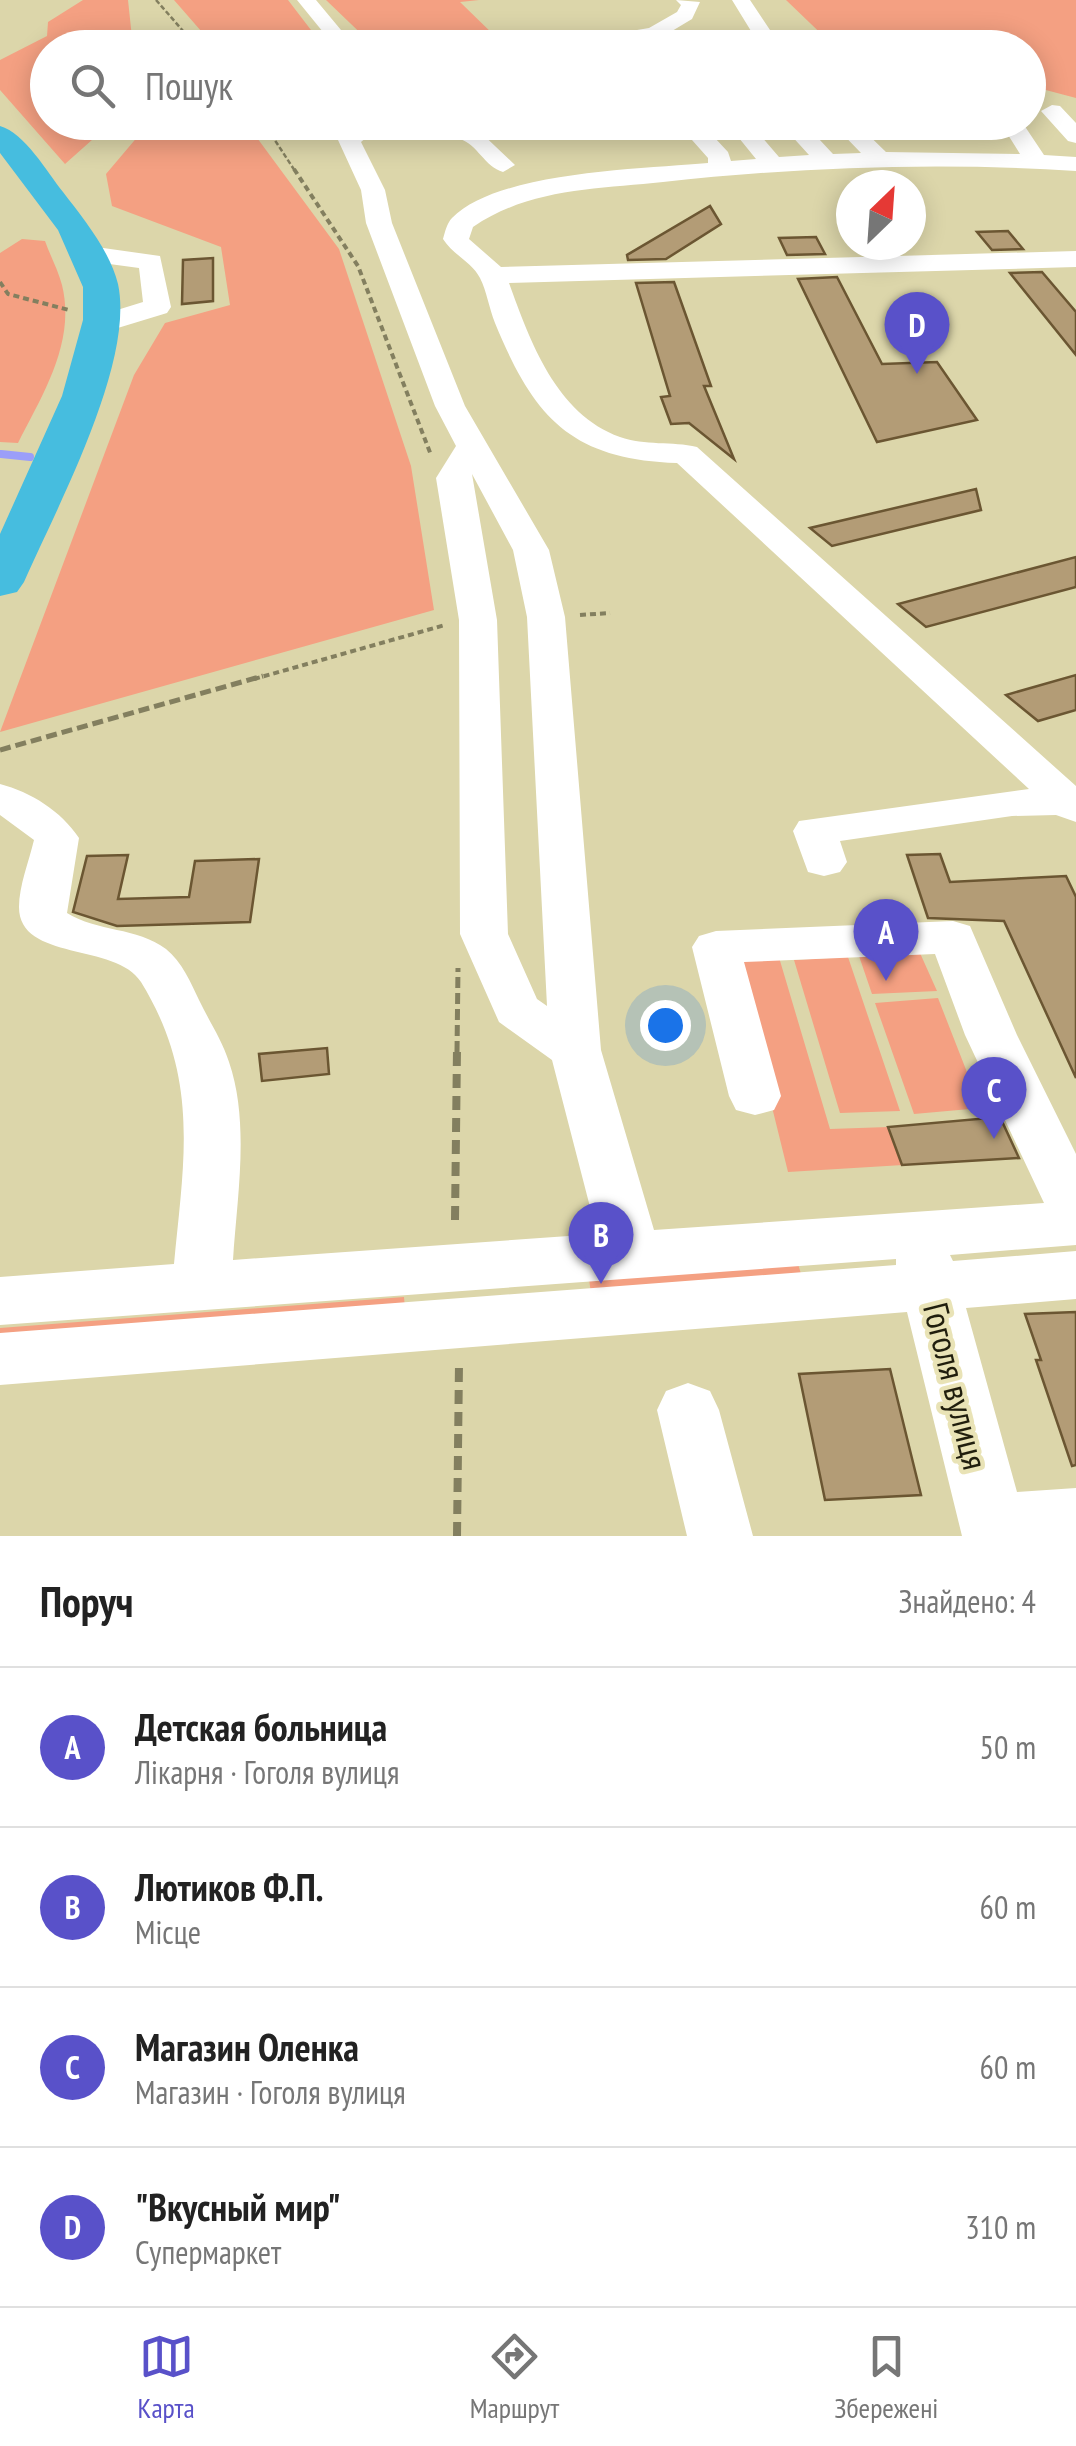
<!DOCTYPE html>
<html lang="uk">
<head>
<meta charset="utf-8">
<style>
  body { margin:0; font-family:"PT Sans Narrow",sans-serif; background:#f6f6f6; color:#222 }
  .compass { position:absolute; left:836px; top:170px; width:90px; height:90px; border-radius:50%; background:#fff; box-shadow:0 5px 25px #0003; rotate:25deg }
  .you { position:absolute; left:665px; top:1025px; width:35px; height:35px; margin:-25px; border:8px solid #fff; border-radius:50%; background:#1a73e8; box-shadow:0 0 0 15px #1a73e833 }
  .badge { display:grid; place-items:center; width:65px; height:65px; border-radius:50%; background:#5951c9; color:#fff; font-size:32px; font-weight:700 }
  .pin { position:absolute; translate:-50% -82px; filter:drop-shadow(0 2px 5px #0008) }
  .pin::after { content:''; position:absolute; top:52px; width:35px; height:30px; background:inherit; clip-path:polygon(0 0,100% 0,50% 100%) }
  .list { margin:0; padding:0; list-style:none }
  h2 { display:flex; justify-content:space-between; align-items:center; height:130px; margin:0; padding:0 40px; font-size:42px }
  h2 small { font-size:32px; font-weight:400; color:#767676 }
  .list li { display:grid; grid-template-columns:65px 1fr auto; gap:30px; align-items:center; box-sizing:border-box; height:160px; padding:0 40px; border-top:2px solid #e0e0e0 }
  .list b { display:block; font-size:38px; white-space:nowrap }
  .list p { margin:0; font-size:32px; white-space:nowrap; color:#767676 }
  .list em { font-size:32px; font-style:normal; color:#767676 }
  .icon { flex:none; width:55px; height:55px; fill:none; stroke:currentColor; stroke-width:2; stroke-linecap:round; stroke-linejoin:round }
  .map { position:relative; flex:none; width:1076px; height:1536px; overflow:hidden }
  .search { position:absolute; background:#fff; box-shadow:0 5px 25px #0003; left:30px; right:30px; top:30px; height:110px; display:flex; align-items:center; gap:25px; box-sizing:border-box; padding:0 35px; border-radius:55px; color:#767676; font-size:38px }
  .sheet { height:770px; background:#fff }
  nav { display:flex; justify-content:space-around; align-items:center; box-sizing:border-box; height:140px; border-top:2px solid #e0e0e0; background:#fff; font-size:28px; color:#767676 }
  nav a { display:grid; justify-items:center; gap:5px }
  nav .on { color:#5951c9 }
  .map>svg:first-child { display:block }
</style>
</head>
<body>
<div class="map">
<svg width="1076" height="1536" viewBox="0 0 1076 1536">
  <rect width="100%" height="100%" fill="#dcd6aa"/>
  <!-- green -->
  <path fill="#f4a082" d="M83,0H128L133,47L48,48V122L111,123L65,164L0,90V60L47,36L48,22Z
    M174,0H288L324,47H215Z
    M326,0H479L460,2L498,39L375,47Z
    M786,0H1076V98L1042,89L1029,76L1028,48L835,47Z
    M150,122L246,123L339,249L411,466L434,610L0,732L134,375L165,323L230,305L221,247L112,206L106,174Z
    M22,239L45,241C50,255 58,270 62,285C76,342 43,394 18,443L0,442V253Z
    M920,953L937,991L872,994L859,956Z
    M778,954L830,1129L888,1127L903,1165L788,1172L735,957Z
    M848,957L900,1111L840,1113L794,960Z
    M938,998L981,1108L914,1114L875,1003Z
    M798,1264L802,1277L591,1293L589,1279Z
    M404,1297L405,1309L0,1339V1328Z"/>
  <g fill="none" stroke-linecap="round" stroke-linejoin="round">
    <!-- stream -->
    <path stroke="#9b9ef9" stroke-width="8" d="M1,454L30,457"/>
  </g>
  <!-- building -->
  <path fill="#b39c76" stroke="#6b5632" stroke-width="2.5" d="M710,206L721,224L666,259L628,260L627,255Z
    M1008,231L1023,249L992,250L977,232Z
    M816,237L825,254L787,255L779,238Z
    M213,258V301L182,304L183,260Z
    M1042,272L1076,312V355L1010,273Z
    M837,277L882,364L937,362L977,420L877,442L798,279Z
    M674,282L711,386H704L734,459L689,423L671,424L661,397L670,396L636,283Z
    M976,489L981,510L832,546L810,528Z
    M1076,557V587L926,627L898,604Z
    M1076,675V710L1038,721L1006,695Z
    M940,854L950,882L1066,876L1076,897V1078L1004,921L928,918L907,855Z
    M128,855L118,899L189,897L195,861L259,859L250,922L117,926L73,912L87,856Z
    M327,1048L329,1074L262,1081L259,1054Z
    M1000,1117L1019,1158L902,1165L888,1127Z
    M1076,1312V1465L1072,1466L1036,1360H1041L1025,1314Z
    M890,1369L921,1495L825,1500L799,1374Z"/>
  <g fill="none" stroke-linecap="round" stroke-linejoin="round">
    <!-- path-far3 -->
    <path stroke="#837f5f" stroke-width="2.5" stroke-dasharray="5 2.5" stroke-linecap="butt" d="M156,0L198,48
      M263,122L295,171"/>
    <!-- path-far2 -->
    <path stroke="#837f5f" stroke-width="4" stroke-dasharray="6 4" stroke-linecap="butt" d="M294,169L358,266L431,455
      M0,282L8,294L69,310
      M580,615L610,613
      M254,679L445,625"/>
    <!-- path-far1 -->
    <path stroke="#837f5f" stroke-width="5" stroke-dasharray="11 5" stroke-linecap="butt" d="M0,750L263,676
      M457,1052L458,968"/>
    <!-- path -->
    <path stroke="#837f5f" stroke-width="8" stroke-dasharray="14 8" stroke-linecap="butt" d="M455,1220L457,1049
      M457,1536L459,1364"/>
    <!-- minor -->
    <path fill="#fff" fill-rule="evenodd" d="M297,0H316L356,48H336Z
      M676,0L700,2L692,19L662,37L751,31L732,0H750L774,36L764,42L642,48L648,40L607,47L559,42L512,48H451L460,42L559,30L607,35L649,28L677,12L681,5Z
      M1052,105L1060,106L1076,123V143L1068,141L1041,111Z
      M362,122H427L476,128L515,165L503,172C485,167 477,144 460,139C453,137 443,139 436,138C405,135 390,118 361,142L385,190L392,223L465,406L549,550L565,617L601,1050L654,1230L1044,1203L965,1035L935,954L744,962L781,1096L774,1110L755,1115L736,1110L729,1096L692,947L699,936L716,931L953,921L970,926L1017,1035L1076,1154V1245L950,1255L953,1261L1076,1251V1299L966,1308L1017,1492L1076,1488V1536H962L907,1312L0,1385V1333L896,1265V1259L0,1325V1277L174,1264C184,1159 200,1078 141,982C116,942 19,962 19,907C19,886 29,861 34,840L0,815V784C31,792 61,811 79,838L67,913C97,932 137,927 166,949C182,962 191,983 199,1000C209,1021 222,1040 229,1062C250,1123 237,1197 233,1260L597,1234L552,1060L499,1022L460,934L459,620L436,478L456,446L435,406L366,223L361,190L338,140ZM472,474L513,550L527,617L547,1006L537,999L508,934L497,620Z
      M676,122H700L728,152L731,161L756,159L726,122H749L779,157L809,155L779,122H803L833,154L861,153L831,122H855L886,152L1020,154L1000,122H1022L1044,155L1076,157V171C938,162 801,167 663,182C597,189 530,188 473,227L469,239L501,267L1076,251V267L509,283C530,341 556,414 620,437C645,446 672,441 697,447L1076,786V822L1056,815L1012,816L840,841L847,862L840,872L824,876L808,872L793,831L799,821L1029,789L677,463C571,459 534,418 495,323C489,308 487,292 480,278C472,262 453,255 443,239C445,232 447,223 452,218C498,171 644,169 708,163V158Z
      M89,246L160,256L171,307L167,313L98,334L88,331L84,325L88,319L143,302L139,268L80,260L76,254L80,248Z
      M688,1383L710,1391L719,1410L753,1536H687L657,1410L666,1391Z"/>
    <!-- highway -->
    <path fill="#46bddf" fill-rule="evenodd" d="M0,126C25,133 47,172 63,192C83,218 110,251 118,284C135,363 56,509 24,582L17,592L0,596V534L62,396L83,320V287L58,230L0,153Z"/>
  </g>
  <g text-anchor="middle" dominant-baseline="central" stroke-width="9" stroke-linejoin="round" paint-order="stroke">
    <!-- near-street labels -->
    <g font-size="35" fill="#201e0d" stroke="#e9e3b6">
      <text transform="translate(956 1386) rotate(76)">Гоголя вулиця</text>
    </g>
  </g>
</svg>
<svg class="compass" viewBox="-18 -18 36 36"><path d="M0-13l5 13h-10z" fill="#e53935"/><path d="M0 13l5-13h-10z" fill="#767676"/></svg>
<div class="you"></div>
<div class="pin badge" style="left:886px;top:981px">A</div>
<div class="pin badge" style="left:601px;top:1284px">B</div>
<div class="pin badge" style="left:994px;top:1139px">C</div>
<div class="pin badge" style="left:917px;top:374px">D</div>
<div class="search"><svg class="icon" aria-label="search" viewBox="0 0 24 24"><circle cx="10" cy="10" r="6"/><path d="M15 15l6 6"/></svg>Пошук</div>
</div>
<section class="sheet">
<h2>Поруч<small>Знайдено: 4</small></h2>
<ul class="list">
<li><span class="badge">A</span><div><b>Детская больница</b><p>Лікарня · Гоголя вулиця</p></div><em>50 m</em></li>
<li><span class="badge">B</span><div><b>Лютиков Ф.П.</b><p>Місце</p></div><em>60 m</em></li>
<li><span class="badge">C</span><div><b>Магазин Оленка</b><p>Магазин · Гоголя вулиця</p></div><em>60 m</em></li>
<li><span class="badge">D</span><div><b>&quot;Вкусный мир&quot;</b><p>Супермаркет</p></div><em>310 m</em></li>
</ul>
</section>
<nav>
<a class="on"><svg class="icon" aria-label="map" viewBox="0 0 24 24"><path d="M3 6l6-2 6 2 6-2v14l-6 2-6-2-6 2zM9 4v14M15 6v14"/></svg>Карта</a>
<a><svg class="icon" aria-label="directions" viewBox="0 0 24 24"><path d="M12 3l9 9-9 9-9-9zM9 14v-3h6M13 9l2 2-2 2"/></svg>Маршрут</a>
<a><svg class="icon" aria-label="saved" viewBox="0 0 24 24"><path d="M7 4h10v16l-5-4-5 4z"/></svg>Збережені</a>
</nav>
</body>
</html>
